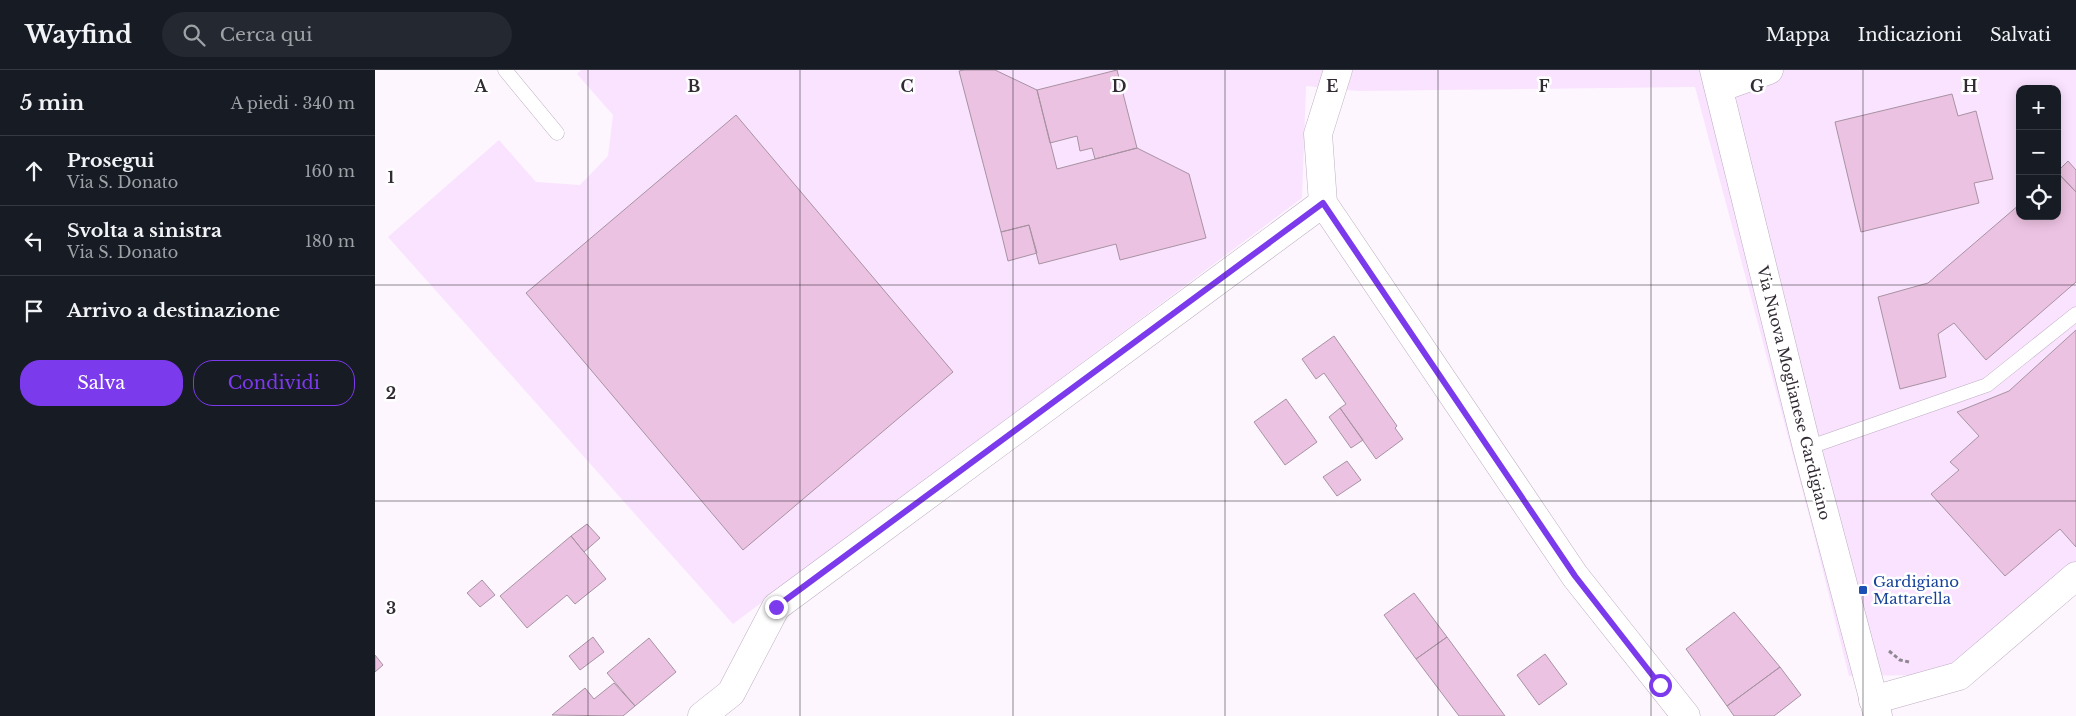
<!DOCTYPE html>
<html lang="it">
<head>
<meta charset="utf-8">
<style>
  body { margin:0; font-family:"Libre Baskerville",serif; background:#242831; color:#f1f3f6 }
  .controls { position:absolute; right:15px; top:15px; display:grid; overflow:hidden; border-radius:10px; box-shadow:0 2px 12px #0003 }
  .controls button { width:45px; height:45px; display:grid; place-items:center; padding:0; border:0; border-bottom:1px solid #363941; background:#171b24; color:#f1f3f6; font:25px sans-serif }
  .stop { position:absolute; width:15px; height:15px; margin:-11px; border:4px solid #7c3aed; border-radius:50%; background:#fff }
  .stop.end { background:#7c3aed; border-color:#fff; box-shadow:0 1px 5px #0008 }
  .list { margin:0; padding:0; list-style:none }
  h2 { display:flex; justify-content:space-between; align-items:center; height:65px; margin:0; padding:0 20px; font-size:21px }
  h2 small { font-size:16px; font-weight:400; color:#9ea1a6 }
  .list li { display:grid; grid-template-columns:32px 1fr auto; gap:15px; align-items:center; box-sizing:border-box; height:70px; padding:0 20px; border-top:1px solid #363941 }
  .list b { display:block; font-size:19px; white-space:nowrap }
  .list p { margin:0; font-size:16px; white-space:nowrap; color:#9ea1a6 }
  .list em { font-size:16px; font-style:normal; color:#9ea1a6 }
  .actions { display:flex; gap:10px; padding:15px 20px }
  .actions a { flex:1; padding:11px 0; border:1px solid #7c3aed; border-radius:20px; text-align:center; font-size:18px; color:#7c3aed }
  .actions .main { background:#7c3aed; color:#fff }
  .icon { flex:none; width:28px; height:28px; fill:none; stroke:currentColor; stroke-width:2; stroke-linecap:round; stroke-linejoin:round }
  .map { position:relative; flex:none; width:1701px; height:646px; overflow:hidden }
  header { display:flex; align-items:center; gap:30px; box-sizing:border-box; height:70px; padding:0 25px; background:#171b24; border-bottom:1px solid #363941 }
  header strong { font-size:24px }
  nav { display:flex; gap:28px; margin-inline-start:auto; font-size:18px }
  .search { width:350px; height:45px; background:#242831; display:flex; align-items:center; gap:12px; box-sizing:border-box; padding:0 18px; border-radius:28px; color:#9ea1a6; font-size:19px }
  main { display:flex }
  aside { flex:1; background:#171b24 }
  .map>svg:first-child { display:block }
</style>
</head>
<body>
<header>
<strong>Wayfind</strong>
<div class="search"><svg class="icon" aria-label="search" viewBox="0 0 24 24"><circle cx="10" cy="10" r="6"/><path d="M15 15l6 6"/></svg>Cerca qui</div>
<nav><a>Mappa</a><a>Indicazioni</a><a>Salvati</a></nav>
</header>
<main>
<aside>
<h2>5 min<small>A piedi · 340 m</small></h2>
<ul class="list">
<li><svg class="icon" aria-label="ahead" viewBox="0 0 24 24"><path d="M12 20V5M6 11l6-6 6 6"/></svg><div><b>Prosegui</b><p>Via S. Donato</p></div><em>160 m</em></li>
<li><svg class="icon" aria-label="left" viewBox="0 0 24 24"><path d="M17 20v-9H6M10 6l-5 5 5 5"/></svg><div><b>Svolta a sinistra</b><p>Via S. Donato</p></div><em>180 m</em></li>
<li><svg class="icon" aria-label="arrive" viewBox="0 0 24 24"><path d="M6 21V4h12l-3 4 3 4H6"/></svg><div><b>Arrivo a destinazione</b></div></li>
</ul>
<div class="actions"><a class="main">Salva</a><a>Condividi</a></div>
</aside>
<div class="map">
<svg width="1701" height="646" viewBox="0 0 1701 646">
  <rect width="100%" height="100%" fill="#fdf6fe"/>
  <!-- built -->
  <path fill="#fae3ff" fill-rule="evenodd" d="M206,0H1701V492L1592,588L1547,605L1474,606L1435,449L1320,17L984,21L931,16L927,128L358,554L13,167L124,70L161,112L205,115L233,86L238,45L202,4ZM1645,19H1682V146H1645Z"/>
  <!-- building -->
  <path fill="#ecc2e2" stroke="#a792a2" d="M589,0H620L662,20L682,99L762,78L814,104L831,168L745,190L741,174L664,194L654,155L626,162L584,1Z
    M742,0L762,78L720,89L717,78L705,81L702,66L675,73L662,20Z
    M1577,24L1583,46L1601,41L1618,109L1599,113L1604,133L1486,162L1460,52Z
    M361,45L578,302L368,480L151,223Z
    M1693,91L1701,100V122L1682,102Z
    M1682,102L1701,122V212L1611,290L1579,253L1563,264L1571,307L1525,319L1503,227L1553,213L1645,134V146H1682Z
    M654,155L662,183L633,191L626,162Z
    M1701,260V477L1685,459L1630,506L1556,424L1584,400L1575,392L1604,366L1582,342L1634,321Z
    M959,266L1022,356L1020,358L1028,369L1001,389L965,338L971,334L949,303L941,309L927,289Z
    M911,329L942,372L910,395L879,352Z
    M965,338L988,370L976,378L954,347Z
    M972,391L986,410L962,426L948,407Z
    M212,454L225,468L209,482L196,466Z
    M196,466L231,509L200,534L192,525L152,558L125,526Z
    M107,510L120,525L105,537L92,523Z
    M1039,523L1072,567L1041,589L1009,545Z
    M1359,542L1405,597L1352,636L1311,579Z
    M218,567L229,582L205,600L194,586Z
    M1072,567L1130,646H1084L1041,589Z
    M274,568L301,602L260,636L232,603Z
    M1170,584L1192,614L1164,635L1142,605Z
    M0,585L8,595L0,602Z
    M1405,597L1426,625L1399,646H1359L1352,636Z
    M239,613L260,636L248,646L177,645L210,618L219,629Z"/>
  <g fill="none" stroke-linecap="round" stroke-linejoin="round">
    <defs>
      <path id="service" d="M130,0L182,63
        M1432,378L1612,315L1701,244"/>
      <path id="minor" d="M963,0L943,64L948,133L1200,506L1311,646
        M1344,18L1394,0
        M1498,630L1584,606L1701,506
        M327,646L356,623L401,537L948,133"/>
      <path id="secondary" d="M1339,0L1432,378L1503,646"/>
    </defs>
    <!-- service casing -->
    <use href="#service" stroke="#beaec2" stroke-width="15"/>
    <!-- minor casing -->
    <use href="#minor" stroke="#beaec2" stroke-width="29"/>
    <!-- secondary casing -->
    <use href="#secondary" stroke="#beaec2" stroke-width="29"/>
    <!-- path -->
    <path stroke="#8f8891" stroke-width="3" stroke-dasharray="4 2.5" stroke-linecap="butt" d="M1514,581L1525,590L1534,592"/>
    <!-- service -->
    <use href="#service" stroke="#fff" stroke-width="14"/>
    <!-- minor -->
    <use href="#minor" stroke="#fff" stroke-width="28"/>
    <!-- secondary -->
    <use href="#secondary" stroke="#fff" stroke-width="28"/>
  </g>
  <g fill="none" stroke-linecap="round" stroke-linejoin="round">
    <!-- route -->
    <path stroke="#7c3aed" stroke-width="6" d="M401,537L948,133L1200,506L1285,615"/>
  </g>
  <!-- grid -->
  <path fill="none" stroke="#322b34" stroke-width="1" stroke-opacity="0.55" d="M213,0V646M425,0V646M638,0V646M850,0V646M1063,0V646M1276,0V646M1488,0V646M0,215H1701M0,431H1701"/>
  <!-- markers -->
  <rect fill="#1a4fb4" stroke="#fff" stroke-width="2" x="1483" y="515" width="10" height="10" rx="2.5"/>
  <g text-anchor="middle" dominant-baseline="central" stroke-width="5" stroke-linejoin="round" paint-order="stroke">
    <!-- street labels -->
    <g font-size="15" fill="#322b34" stroke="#fff">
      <text transform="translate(1419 323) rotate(76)">Via Nuova Moglianese Gardigiano</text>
    </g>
    <!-- transit labels -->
    <g font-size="15" fill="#164399" stroke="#fff" text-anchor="start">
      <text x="1498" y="511">Gardigiano<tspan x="1498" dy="17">Mattarella</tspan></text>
    </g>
  </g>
  <g font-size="16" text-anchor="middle" font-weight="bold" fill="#322b34" stroke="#fff" stroke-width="5" stroke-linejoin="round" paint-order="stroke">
    <text x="106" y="22">A</text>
    <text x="319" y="22">B</text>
    <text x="532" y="22">C</text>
    <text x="744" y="22">D</text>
    <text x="957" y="22">E</text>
    <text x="1169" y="22">F</text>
    <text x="1382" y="22">G</text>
    <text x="1595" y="22">H</text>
    <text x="16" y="113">1</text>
    <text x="16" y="329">2</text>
    <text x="16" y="544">3</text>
  </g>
</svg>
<div class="controls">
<button>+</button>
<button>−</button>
<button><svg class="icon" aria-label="locate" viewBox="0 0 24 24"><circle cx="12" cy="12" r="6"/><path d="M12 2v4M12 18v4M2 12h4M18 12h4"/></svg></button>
</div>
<div class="stop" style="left:1285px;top:615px"></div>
<div class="stop end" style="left:401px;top:537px"></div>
</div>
</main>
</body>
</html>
